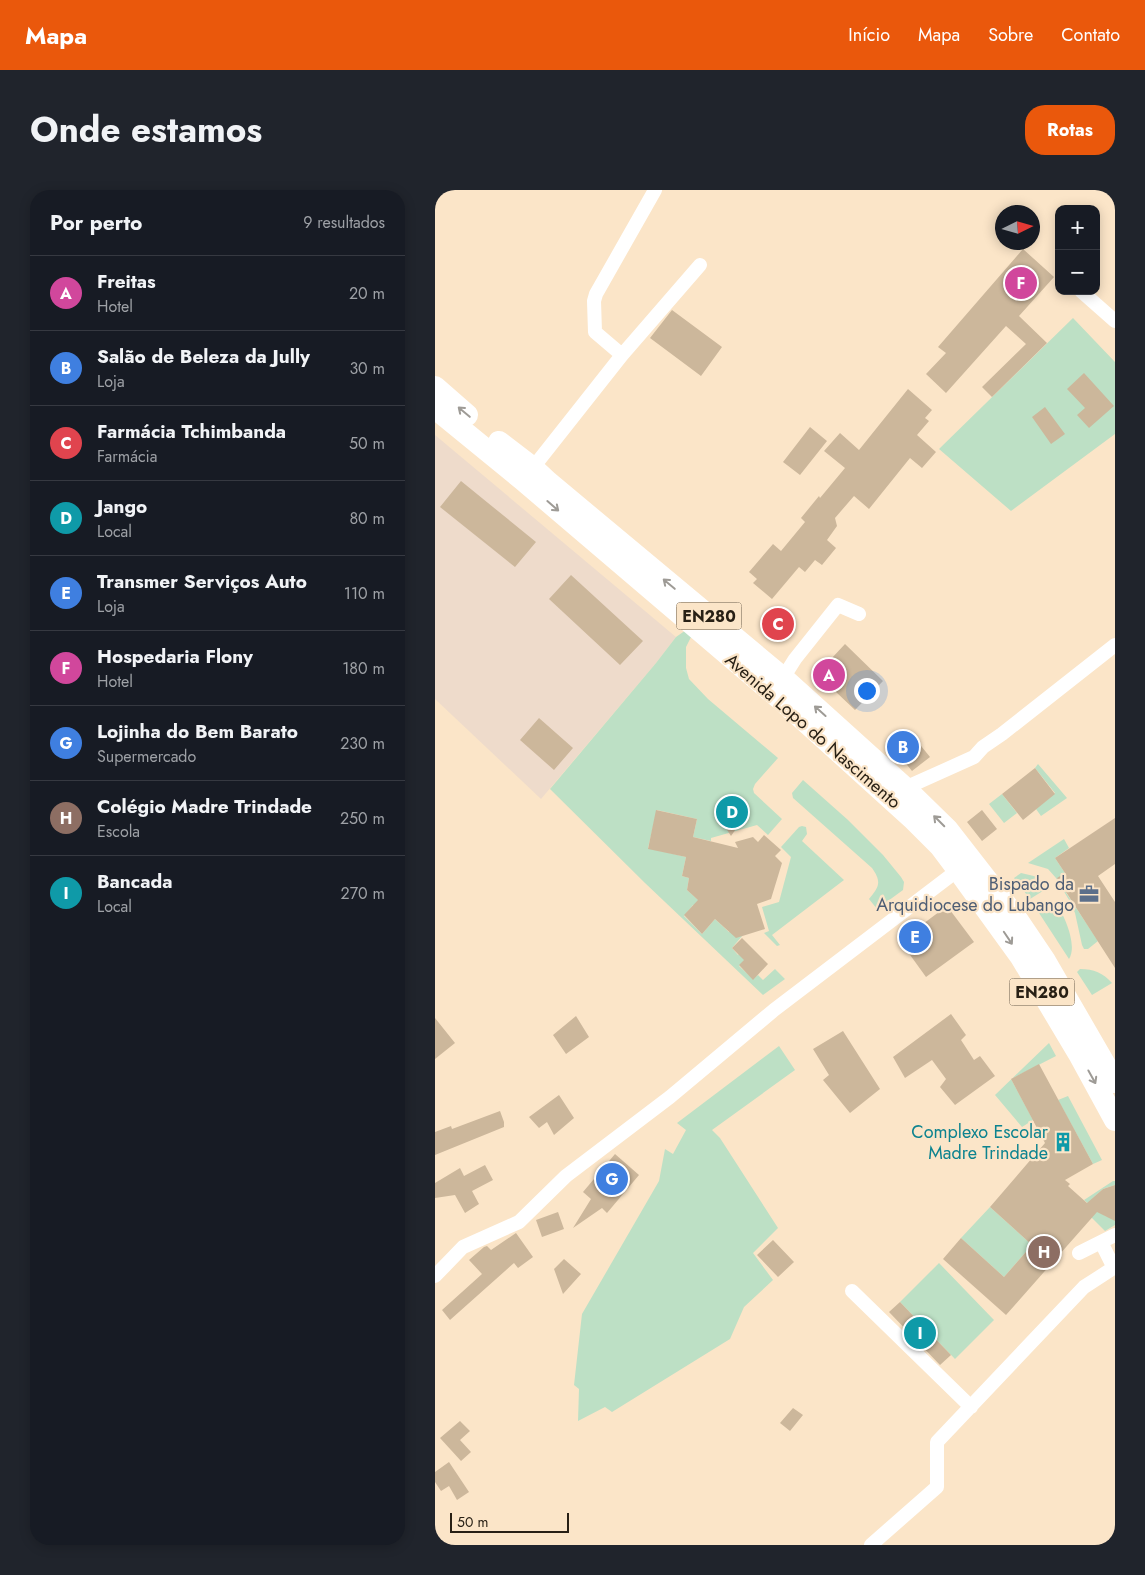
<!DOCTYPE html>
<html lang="pt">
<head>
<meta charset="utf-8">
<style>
  body { margin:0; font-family:Jost,sans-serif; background:#20242c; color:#f1f3f6 }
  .controls { position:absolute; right:15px; top:15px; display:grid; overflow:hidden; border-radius:10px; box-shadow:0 2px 12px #0003 }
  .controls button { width:45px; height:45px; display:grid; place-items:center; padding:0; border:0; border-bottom:1px solid #363941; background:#171b24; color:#f1f3f6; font:25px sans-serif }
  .compass { position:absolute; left:560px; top:15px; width:45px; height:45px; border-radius:50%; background:#171b24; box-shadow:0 2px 12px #0003; rotate:85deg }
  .scale { position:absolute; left:15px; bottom:12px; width:119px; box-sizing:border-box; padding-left:5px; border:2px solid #282015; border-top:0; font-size:14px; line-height:18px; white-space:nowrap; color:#282015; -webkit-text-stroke:4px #fbe5c8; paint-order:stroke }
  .you { position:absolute; left:431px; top:500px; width:18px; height:18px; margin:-12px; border:4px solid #fff; border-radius:50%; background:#1a73e8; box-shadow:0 0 0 8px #1a73e833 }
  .badge { display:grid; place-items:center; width:32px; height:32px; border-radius:50%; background:#ea580c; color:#fff; font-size:16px; font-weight:700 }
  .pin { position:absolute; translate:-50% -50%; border:2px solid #fff; box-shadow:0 1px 5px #0006 }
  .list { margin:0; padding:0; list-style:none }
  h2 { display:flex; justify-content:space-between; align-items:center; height:65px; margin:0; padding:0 20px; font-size:21px }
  h2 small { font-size:16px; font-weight:400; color:#9ea1a6 }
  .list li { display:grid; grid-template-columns:32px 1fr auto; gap:15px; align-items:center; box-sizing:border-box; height:75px; padding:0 20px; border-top:1px solid #363941 }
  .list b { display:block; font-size:19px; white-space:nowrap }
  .list p { margin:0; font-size:16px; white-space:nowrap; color:#9ea1a6 }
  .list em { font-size:16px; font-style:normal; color:#9ea1a6 }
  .map { position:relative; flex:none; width:680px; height:1355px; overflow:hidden; border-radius:20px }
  header { display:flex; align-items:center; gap:30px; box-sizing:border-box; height:70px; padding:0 25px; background:#ea580c; color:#fff }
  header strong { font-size:24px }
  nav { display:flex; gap:28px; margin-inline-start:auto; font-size:18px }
  .intro { display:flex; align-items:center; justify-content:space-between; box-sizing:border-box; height:120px; padding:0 30px }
  h1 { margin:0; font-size:35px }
  .button { padding:12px 22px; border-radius:20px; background:#ea580c; color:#fff; font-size:18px; font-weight:700 }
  main { display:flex; gap:30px; padding:0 30px }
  aside { flex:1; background:#171b24; border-radius:20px; box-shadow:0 2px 12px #0003 }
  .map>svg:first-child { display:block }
</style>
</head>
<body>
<header>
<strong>Mapa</strong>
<nav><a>Início</a><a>Mapa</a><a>Sobre</a><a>Contato</a></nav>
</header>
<div class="intro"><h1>Onde estamos</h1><a class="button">Rotas</a></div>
<main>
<aside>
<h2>Por perto<small>9 resultados</small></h2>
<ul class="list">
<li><span class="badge" style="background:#d1479c">A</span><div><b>Freitas</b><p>Hotel</p></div><em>20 m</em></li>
<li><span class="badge" style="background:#3f7fe0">B</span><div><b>Salão de Beleza da Jully</b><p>Loja</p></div><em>30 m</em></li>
<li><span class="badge" style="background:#e0444e">C</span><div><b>Farmácia Tchimbanda</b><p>Farmácia</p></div><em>50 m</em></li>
<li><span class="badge" style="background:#0f9aa8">D</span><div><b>Jango</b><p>Local</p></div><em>80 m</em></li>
<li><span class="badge" style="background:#3f7fe0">E</span><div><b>Transmer Serviços Auto</b><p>Loja</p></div><em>110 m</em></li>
<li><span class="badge" style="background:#d1479c">F</span><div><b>Hospedaria Flony</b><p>Hotel</p></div><em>180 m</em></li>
<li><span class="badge" style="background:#3f7fe0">G</span><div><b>Lojinha do Bem Barato</b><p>Supermercado</p></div><em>230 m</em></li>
<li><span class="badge" style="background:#8d6e63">H</span><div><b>Colégio Madre Trindade</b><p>Escola</p></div><em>250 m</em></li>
<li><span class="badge" style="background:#0f9aa8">I</span><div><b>Bancada</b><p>Local</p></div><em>270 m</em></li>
</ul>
</aside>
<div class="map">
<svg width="680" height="1355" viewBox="0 0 680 1355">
  <rect width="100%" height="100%" fill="#fbe5c8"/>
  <!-- industrial -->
  <path fill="#eedbcb" d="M0,245L241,447L221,473L106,609L0,509Z"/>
  <!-- green -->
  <path fill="#bde0c5" d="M638,128L680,172V244L576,321L504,259Z
    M251,440L257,445L251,457V478L254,489L273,509L343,568L320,594L318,599L319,603L347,629L333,645L322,635L276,648V651L258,647L262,629L222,620L213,658L251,667L247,686L254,688L252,700L270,716L266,721L258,715L249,726L267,744L280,729L294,742L305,739L307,746L297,758L303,765L311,757L317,762L304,776L318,789L323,785L328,790L340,779L350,789L328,805L210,693L115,599L221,473L241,447Z
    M603,574L632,608L606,626L601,619L620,603L600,578Z
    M368,590L413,630L448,665L466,687L469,692L468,700L442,719L434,709C444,697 447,692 437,678L358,608L357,603Z
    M567,604L582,623L569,633L554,614Z
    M367,636L371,637L372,644L367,651L409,690L337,745L345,755L342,756L329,743L334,741L327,717L344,712L356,667L346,657L364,637Z
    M629,649L634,658L620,668L630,683L622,689L663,751L653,759H649L647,755L640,723L634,710L621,688L613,679L593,673Z
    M586,683L603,687L611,699L595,709L579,688Z
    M620,712C629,724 643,755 634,769L604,723Z
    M645,779C659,779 668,783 677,793L657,805L642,782Z
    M614,853L621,866L576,889L598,930L587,937L560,905Z
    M344,856L360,880L277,940L285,948L343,1038L318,1063L338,1090L309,1117L295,1149L177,1222L170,1217L143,1231L144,1199L139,1195L147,1124L224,991L230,959L238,964L251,940L242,933Z
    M633,906L667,970L658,974L623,910Z
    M678,991H680V995L668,999L657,1009L670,1026L680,1028V1035L670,1041L651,1022L656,1016L649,1010Z
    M555,1017L597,1055L569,1087L526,1048Z
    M504,1073L559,1130L520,1169L465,1112Z"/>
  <!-- building -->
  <path fill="#ccb79b" d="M588,59L619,87L584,126L612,153L557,207L547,197L591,154L571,136L511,203L491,184L511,163L503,157Z
    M237,120L287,157L266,186L215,148Z
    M649,183L679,216L654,238L642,225L650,218L632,199Z
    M473,199L497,220L490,228L494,231L482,245L501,262L487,278L475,268L434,319L419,306L400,328L402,336L392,350L401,358L387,375L380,370L370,382L364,377L337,409L318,393L322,389L314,382L338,354L346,361L370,332L366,328L384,306L385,308L410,278L389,261L405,243L424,260Z
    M610,217L630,244L616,254L597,227Z
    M375,237L392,251L365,285L348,272Z
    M26,291L101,352L80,377L5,317Z
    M136,385L208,451L185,475L114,409Z
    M342,416L361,433L345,451L326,434Z
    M410,454L448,491L420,520L382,484Z
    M104,528L138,558L119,580L85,550Z
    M478,546L495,567L477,581L460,560Z
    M600,578L620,604L588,630L567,604Z
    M293,612H301L304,614L307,617L309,624L308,629L296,646L285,629V624L287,617Z
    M221,620L262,629L258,647L303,658L300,652L318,647L323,652L329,645L346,660L340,666L347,673L336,709L322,714L330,739L301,748L280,729L267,744L249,725L263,710L252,700L254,688L247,686L251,667L213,659Z
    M547,620L562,639L547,651L532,632Z
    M680,628V674L663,686L680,712V778L622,688L630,683L620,668Z
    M512,716L539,752L491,787L465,751Z
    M307,748L333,774L318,790L304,775L309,770L297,758Z
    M516,824L531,845L526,850L539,870L545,866L560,886L520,915L505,897L511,889L497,870L470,888L458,867Z
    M141,826L154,847L131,864L118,845Z
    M0,828L20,853L0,869Z
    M408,841L445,899L415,923L388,890L394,885L378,859Z
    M604,874L658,974L630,990L635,994L633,996L652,1013L668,999L680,995V1031L662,1022L571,1125L508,1069L526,1048L569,1087L597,1055L555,1017L610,953L576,889Z
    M124,905L139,928L119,945L112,932L104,938L94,927Z
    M65,921L69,932V937L0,965V942L16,936L17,939Z
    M180,964L204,985L172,1023L167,1018L138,1038L156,1009L148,1002Z
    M50,975L58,990L37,1001L44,1014L30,1023L20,1005L0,1008V993L25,978L29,986Z
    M123,1022L129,1039L107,1047L101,1030Z
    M81,1043L98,1067L83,1078L79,1073L15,1130L7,1120L47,1084L34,1070L49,1057L52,1056L56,1060Z
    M338,1050L359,1072L343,1087L322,1065Z
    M129,1069L146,1084L128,1104L119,1079Z
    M465,1112L516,1165L505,1175L454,1122Z
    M358,1218L368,1225L355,1241L345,1233Z
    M25,1231L35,1241L25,1250L36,1262L26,1271L5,1248Z
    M14,1272L34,1302L22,1310L14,1296L6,1301L0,1292V1282Z"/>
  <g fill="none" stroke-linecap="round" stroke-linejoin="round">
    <!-- street -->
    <path stroke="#fff" stroke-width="14" d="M646,101L680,131
      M187,165L160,142L159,111L161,104L220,0
      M93,284L187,165L265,75
      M348,488L360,469L403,415L424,424
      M470,598L539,567L548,557L567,544L680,455
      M666,1052L679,1078
      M644,1063L680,1045
      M0,1086L28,1057L84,1032L131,986L235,907L339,820L523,680
      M417,1101L536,1217
      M436,1355L502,1297V1252L649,1097L680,1077"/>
    <!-- primary -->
    <path stroke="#fff" stroke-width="22" d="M0,197L32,225
      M0,218L88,290L351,514L477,628L505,656L523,680L586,767L644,864L680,930
      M64,252L98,278L113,292L348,488L470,598L512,639L579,725L610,771L680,892"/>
  </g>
  <!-- one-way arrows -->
  <defs><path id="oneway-shaft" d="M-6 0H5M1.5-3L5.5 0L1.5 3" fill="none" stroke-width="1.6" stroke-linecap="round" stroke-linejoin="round" transform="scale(1.25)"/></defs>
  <g stroke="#9e9b96">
    <use href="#oneway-shaft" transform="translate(29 222) rotate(-140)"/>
    <use href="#oneway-shaft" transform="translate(118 316) rotate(41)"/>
    <use href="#oneway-shaft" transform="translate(234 394) rotate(-140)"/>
    <use href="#oneway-shaft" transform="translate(385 521) rotate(-138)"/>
    <use href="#oneway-shaft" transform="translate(504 631) rotate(-135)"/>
    <use href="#oneway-shaft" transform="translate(573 748) rotate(56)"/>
    <use href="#oneway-shaft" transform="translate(657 887) rotate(61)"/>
  </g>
  <!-- icons -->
  <defs>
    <symbol id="office-bare" viewBox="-9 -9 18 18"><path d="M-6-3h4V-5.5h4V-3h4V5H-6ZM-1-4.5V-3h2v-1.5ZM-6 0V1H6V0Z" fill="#5c6f8a" stroke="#fbe5c8" stroke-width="2.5" paint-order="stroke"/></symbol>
    <symbol id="building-bare" viewBox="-9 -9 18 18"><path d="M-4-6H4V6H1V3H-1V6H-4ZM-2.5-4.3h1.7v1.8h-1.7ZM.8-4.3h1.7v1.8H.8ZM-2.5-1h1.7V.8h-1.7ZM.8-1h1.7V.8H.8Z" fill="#0f9aa8" stroke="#fbe5c8" stroke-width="2.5" paint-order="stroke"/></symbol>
  </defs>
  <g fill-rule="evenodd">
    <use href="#office-bare" x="640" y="690" width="28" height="28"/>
    <use href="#building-bare" x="614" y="938" width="28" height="28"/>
  </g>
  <g text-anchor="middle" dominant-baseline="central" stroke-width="4.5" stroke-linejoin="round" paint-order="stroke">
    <!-- shield labels -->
    <g fill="#fbe5c8" stroke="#675b4b" stroke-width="1">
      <rect x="241.5" y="412.5" width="65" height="27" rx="4"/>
      <rect x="574.5" y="788.5" width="65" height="27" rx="4"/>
    </g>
    <g font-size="16" font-weight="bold" fill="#282015">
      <text x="274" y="426">EN280</text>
      <text x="607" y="802">EN280</text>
    </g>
    <!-- street labels -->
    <g font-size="18" fill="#282015" stroke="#fbe5c8">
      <text transform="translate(378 541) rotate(41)">Avenida Lopo do Nascimento</text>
    </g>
    <!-- service labels -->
    <g font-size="18" fill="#4e5e75" stroke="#fbe5c8" text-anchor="end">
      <text x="639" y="694">Bispado da<tspan x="639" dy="21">Arquidiocese do Lubango</tspan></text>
    </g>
    <!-- culture labels -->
    <g font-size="18" fill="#0d838f" stroke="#fbe5c8" text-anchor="end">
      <text x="613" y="942">Complexo Escolar<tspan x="613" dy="21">Madre Trindade</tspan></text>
    </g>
  </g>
</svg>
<div class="controls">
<button>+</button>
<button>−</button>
</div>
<svg class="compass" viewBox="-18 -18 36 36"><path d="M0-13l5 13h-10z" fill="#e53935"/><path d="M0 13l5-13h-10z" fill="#9ea1a6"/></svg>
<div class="scale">50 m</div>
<div class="you"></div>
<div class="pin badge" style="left:394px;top:485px;background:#d1479c">A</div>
<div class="pin badge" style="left:468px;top:557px;background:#3f7fe0">B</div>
<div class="pin badge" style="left:343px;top:434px;background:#e0444e">C</div>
<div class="pin badge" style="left:297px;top:622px;background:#0f9aa8">D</div>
<div class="pin badge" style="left:480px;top:747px;background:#3f7fe0">E</div>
<div class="pin badge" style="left:586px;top:93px;background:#d1479c">F</div>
<div class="pin badge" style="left:177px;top:989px;background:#3f7fe0">G</div>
<div class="pin badge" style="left:609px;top:1062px;background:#8d6e63">H</div>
<div class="pin badge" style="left:485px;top:1143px;background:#0f9aa8">I</div>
</div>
</main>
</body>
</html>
